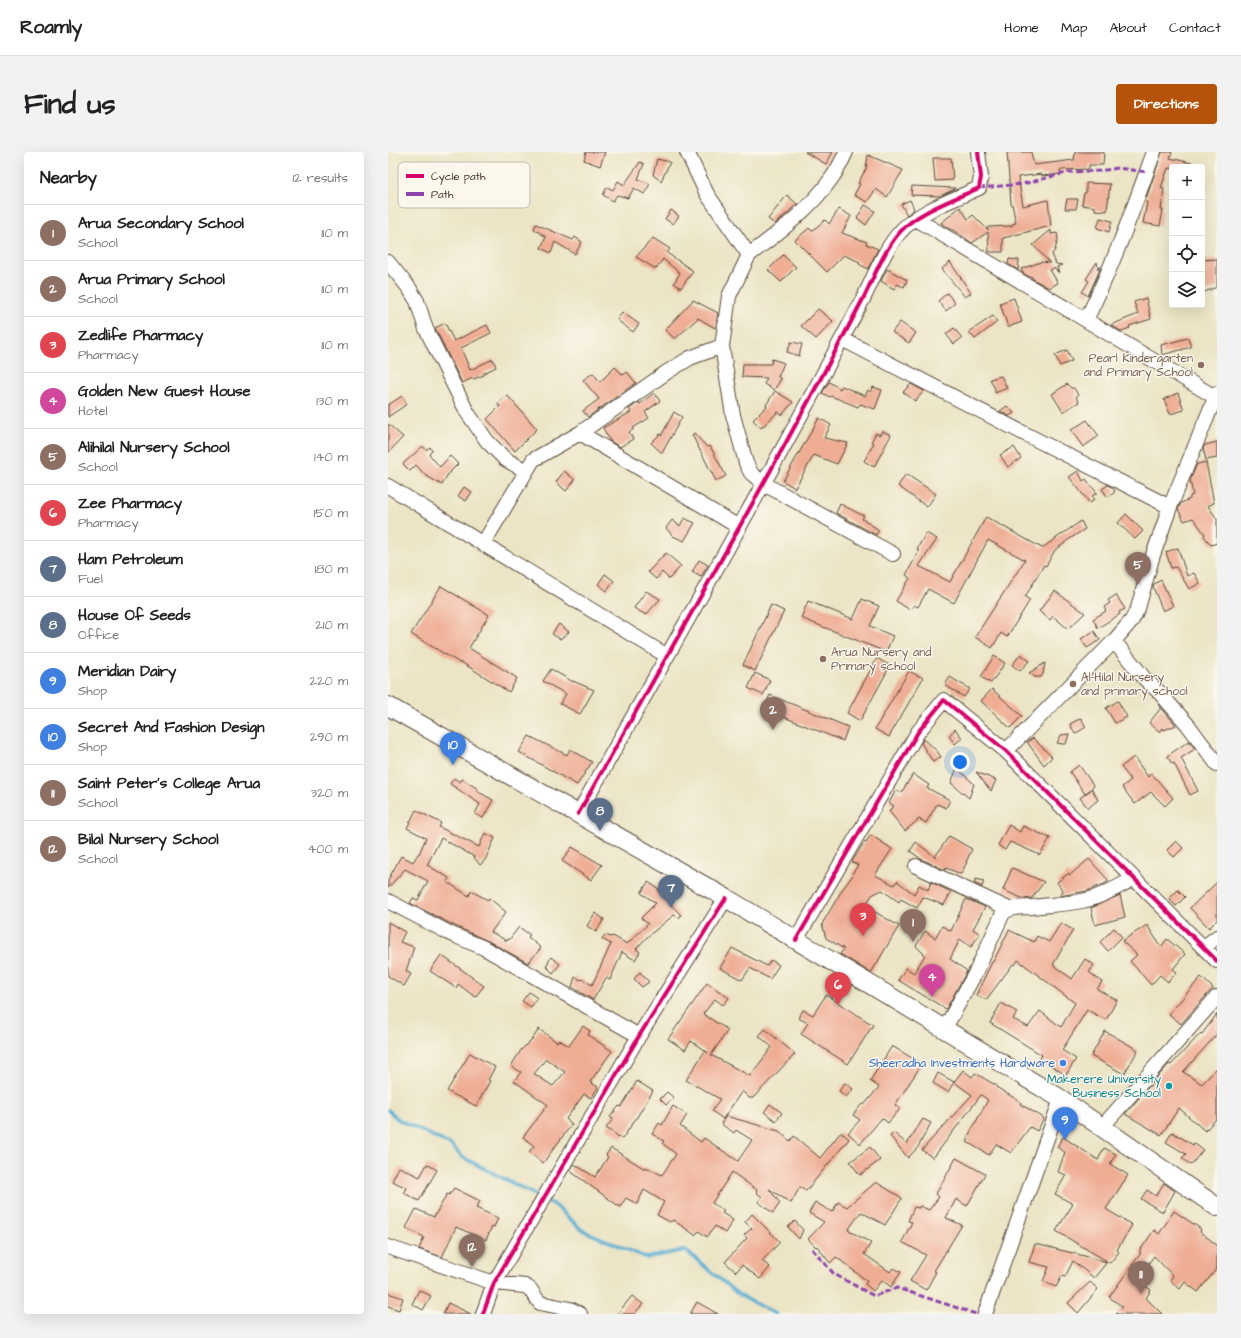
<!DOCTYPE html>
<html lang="en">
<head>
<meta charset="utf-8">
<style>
  body { margin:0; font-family:"Architects Daughter",sans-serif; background:#f2f2f2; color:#202124 }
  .controls { position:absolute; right:12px; top:12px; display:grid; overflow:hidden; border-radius:4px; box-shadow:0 4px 16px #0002 }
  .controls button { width:36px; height:36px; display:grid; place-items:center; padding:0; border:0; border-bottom:1px solid #e0e0e0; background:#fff; color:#202124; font:20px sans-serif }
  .you { position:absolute; left:572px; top:610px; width:14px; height:14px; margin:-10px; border:3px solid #fff; border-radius:50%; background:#1a73e8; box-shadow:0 0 0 6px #1a73e833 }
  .badge { display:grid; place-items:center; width:26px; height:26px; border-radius:50%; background:#b45309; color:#fff; font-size:13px; font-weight:700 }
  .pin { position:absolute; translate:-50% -33px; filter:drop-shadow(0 1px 2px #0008) }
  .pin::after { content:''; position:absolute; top:21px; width:14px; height:12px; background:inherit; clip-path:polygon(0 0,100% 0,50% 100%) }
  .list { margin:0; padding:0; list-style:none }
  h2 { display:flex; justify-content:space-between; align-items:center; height:52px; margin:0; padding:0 16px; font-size:17px }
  h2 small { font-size:13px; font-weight:400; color:#757577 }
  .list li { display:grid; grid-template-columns:26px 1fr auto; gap:12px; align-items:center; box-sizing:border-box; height:56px; padding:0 16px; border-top:1px solid #e0e0e0 }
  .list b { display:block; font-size:15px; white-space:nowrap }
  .list p { margin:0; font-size:13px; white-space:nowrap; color:#757577 }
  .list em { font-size:13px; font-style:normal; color:#757577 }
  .icon { flex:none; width:22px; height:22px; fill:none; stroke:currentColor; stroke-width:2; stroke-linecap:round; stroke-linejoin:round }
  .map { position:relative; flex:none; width:829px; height:1162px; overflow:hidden; border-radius:4px }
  header { display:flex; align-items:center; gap:24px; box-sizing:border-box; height:56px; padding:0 20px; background:#fff; border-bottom:1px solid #e0e0e0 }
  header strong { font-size:19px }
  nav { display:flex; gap:22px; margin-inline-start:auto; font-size:14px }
  .intro { display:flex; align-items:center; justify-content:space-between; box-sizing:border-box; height:96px; padding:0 24px }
  h1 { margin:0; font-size:28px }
  .button { padding:10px 18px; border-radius:4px; background:#b45309; color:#fff; font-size:14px; font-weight:700 }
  main { display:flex; gap:24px; padding:0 24px }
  aside { flex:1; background:#fff; border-radius:4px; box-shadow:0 4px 16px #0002 }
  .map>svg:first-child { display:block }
</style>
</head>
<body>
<header>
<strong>Roamly</strong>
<nav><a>Home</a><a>Map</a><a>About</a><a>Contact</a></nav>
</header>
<div class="intro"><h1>Find us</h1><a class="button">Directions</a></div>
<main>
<aside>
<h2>Nearby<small>12 results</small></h2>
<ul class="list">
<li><span class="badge" style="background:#8d6e63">1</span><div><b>Arua Secondary School</b><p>School</p></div><em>110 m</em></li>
<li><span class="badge" style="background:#8d6e63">2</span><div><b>Arua Primary School</b><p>School</p></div><em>110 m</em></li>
<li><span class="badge" style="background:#e0444e">3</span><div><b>Zedlife Pharmacy</b><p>Pharmacy</p></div><em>110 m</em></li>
<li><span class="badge" style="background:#d1479c">4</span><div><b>Golden New Guest House</b><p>Hotel</p></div><em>130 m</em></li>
<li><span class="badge" style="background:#8d6e63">5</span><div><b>Alihilal Nursery School</b><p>School</p></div><em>140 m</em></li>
<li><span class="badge" style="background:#e0444e">6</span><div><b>Zee Pharmacy</b><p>Pharmacy</p></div><em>150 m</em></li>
<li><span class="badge" style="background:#5c6f8a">7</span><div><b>Ham Petroleum</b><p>Fuel</p></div><em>180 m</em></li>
<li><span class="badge" style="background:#5c6f8a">8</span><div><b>House Of Seeds</b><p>Office</p></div><em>210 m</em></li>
<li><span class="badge" style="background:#3f7fe0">9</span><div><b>Meridian Dairy</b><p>Shop</p></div><em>220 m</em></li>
<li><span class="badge" style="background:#3f7fe0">10</span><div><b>Secret And Fashion Design</b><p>Shop</p></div><em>290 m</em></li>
<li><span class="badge" style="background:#8d6e63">11</span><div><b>Saint Peter's College Arua</b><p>School</p></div><em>320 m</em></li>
<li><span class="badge" style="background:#8d6e63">12</span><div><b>Bilal Nursery School</b><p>School</p></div><em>400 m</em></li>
</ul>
</aside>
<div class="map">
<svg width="829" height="1162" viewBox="0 0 829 1162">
  <rect width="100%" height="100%" fill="#fbf7ec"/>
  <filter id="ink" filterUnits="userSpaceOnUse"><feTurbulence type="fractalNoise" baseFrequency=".025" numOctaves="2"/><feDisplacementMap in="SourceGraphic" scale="8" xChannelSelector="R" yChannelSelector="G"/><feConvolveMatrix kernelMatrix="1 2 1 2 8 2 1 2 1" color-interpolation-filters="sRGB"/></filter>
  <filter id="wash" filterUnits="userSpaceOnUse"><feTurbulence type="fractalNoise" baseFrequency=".012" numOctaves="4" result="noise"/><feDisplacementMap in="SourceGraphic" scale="16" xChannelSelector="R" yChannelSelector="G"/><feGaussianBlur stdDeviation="0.9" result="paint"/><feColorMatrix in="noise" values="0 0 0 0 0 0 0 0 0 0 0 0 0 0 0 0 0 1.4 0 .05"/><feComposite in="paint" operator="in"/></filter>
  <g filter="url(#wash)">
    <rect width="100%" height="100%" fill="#ebe4c5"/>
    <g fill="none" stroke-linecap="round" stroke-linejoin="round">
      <!-- stream -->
      <path stroke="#56add3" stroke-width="3.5" d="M0,958L11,968L63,993L74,1005L153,1046
        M159,1049L168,1054L194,1078L259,1106L297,1098L351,1143L388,1162"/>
    </g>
    <g id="blocks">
      <!-- building -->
      <path fill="#efad94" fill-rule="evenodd" d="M198,0H217L212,14L196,8Z
        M417,0H445L438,12Z
        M619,0H643L646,13L686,8L687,0H716L715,13H701V17L672,18L673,22L654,24L653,22L630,25L635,54L660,48L663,74L615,86V100H601L600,80L584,91L565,78H564L557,74L553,71L572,55L580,67L585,63L600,78V75L624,74V72L628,71L624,52H623Z
        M774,0H784L782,6L804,11V15H784V17L780,16L773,36L776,37L773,58H775L772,74L755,71L759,51H758L759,44Z
        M480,3L515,18L499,45L488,37L479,50L466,43L472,32L470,31L478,17Z
        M545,6H563L565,28L547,29Z
        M269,7L282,10L273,29L265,23Z
        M252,10L256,12L250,27L262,32L256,42L246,36L240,46L229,43L225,49L215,43L219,35L225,38L230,29L236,33Z
        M698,31L722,32L719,59L707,58V55L694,53L696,41H698Z
        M524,34L567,36V37L552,44L523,43Z
        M399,43L409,52L387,72L380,67Z
        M679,47H690L688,57H677Z
        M522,48L526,57L519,63L513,52Z
        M477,53L487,59L478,73L469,66Z
        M451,57L463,64L454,81L479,90L478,92L490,97L480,117L471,112L472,110L456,103L439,120L407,88L421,76L424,79L437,68L441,72Z
        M283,58L291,64L285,72L277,67Z
        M712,66L724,69L721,80L709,76Z
        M148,72L185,88L187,85L194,90L187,102L167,90L163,101L153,96L158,85L146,77Z
        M663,78V82L669,81L670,87L667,98L664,102L668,112L675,113L669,115L671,121L666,116L662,118L670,131L661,136L645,127L643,124L641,125L635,121L633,117L653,110L662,111L645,93Z
        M265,86L282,97L279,101L305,119L293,136L286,131L292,121L275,107L268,117L248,105Z
        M395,103L408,115L393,130L380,118Z
        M621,107L631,108L630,118L620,112Z
        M829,107V135L814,141V108Z
        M562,110L583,141L577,145L554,117Z
        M709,110L710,117L711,115H713L700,144L694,140L701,129L698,127Z
        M499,117L519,128L516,135L509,132L506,137L493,129Z
        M559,141L567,151L558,159L550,149Z
        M626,146L634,170L620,175L612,151Z
        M758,146L763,167L741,174L742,176L733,179L723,173L750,162L746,150Z
        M305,148L330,161L328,174L327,176L310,166L287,187L277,178Z
        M430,157L445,169L428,187L413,174Z
        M234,160L251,172L245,180L229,168Z
        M605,164L609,170L587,187L581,180Z
        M512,170L528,181L521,191L504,180Z
        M57,171L66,189L99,173L103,181L73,196L82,218L105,207L108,215L96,221V223L86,227L85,226L74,231L47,176Z
        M566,176L574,186L566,192L558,182Z
        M800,186L803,195L774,203L773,193Z
        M403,190L414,192L411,204L399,200Z
        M679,198L684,209L672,214L667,203Z
        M384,207L396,211L390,225L393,227L386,238L376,232L379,226L354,225L355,212H383Z
        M227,215L235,223L239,220L248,231L200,265L195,259L211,247L195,228L205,221L212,230Z
        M613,224L619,236L607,241V237L602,227Z
        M441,230L452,237L454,234L477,244L480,238L483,240L485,235L494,238L487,257L472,252L470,255L443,244L442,245L434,241Z
        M523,232L536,239L527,249L515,240Z
        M679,232L683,236H686L690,243L688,245L691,250L675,260L664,242Z
        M387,239L405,250L394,263L390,260L373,276L365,268L379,254L378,253Z
        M266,241L272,249L257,260L261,266L245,276L246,277L241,280L245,287L232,295L222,289L215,276L243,260L241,257L251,250L252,252Z
        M790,241L796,258L782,262L776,247Z
        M119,243L149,277L127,299L99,267L112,254L109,252Z
        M14,244L19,252L0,265V253Z
        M619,254L626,261L621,264L612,259Z
        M286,260L294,265L274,301L263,291L272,282L273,284Z
        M431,266L443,273L436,286L460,291L449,312L426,303L407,336L395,329Z
        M699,268L711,284L695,295L683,278Z
        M0,272L15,285L0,301Z
        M494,279L503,283L486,315L476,309L486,291L483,290L488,281L492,283Z
        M306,281L319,295L322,294L338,324L328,329L304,283Z
        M829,290V306L818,308L815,296L817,293Z
        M35,294L38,298L42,295L44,299L41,302L52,315L62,304L70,312L60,322L54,333L37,323L28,313L22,319L15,312Z
        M626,295L633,306L620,315L612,303Z
        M818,310L826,351L820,354L829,367V391L823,393L816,384L817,382L805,366L796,369L790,357L793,351L802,347V344L805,343L802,328L809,312Z
        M176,319L187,328L178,339L168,330Z
        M690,319L695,329L698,327L709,341L704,344L706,348L702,351L681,325Z
        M518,322L548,342L539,355L510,334Z
        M720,333L725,336L727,340L720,345L714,337Z
        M76,335L84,340L78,349L70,344Z
        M452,352L476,364L474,367L491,378L488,383L448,361Z
        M738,362L755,379L747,387L730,371Z
        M598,365L654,396L693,369L697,377L677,390V391L667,398L658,414L656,413L637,445L642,448L619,485L613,481L604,496L587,485L637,408L600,388L566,451L540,437L530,455L526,453L522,458L508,449L522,426L518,423L531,399L529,397L538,381L549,387L531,414L562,430Z
        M296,366L307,371L296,389L285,384L278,376L284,368L292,374Z
        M790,396L799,424L806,421L812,431L801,437L788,415L783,416L778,400Z
        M278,401L293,414L281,427L274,420L268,427L260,420Z
        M311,408L320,413L313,425L304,420Z
        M217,422L226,429L219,439L210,432Z
        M773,428L785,454L775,459L765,435L766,432Z
        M53,434L101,463L81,496L129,526L121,540L73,510L72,511L23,482Z
        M258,439L272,447L258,463L246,456Z
        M667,439L697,461L680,477L665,464L662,468L651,459Z
        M728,443L737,457L731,460L732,462L710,476L705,467L718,459L716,455L722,451L720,448Z
        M474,447L491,454L482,474L505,484L498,500L413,466L420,449L465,467Z
        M383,453L396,459L367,519L355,513Z
        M171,472L181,480L172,487L164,482Z
        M706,479L712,488L699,496L693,487Z
        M633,502L641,509L632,519L624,513Z
        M606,504L617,511L603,531L593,525Z
        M489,506L502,514L472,569L459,561Z
        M657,511L655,522L653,525H647L641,521Z
        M163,517L185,530V529L206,538L192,562L172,552L178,542L155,529Z
        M521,519L535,526L501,585L487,577Z
        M367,521L382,528L375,543L360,536Z
        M562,525L582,537L576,545L557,533Z
        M604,537L634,564L622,576L593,549Z
        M382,543L460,575L455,589L376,557Z
        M730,549L739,565L727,571L718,556Z
        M770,552L788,573L776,578L775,576L772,580L761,571L773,556Z
        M693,566L698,575L687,582L682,572Z
        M567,577L574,586L567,592L561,584Z
        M681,582L678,592H675L669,591L673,583Z
        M141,584L179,603L182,597L204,610L189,633L131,600Z
        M645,586L664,605L656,613L639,590Z
        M536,587L549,599L553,605L545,610L533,591Z
        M801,589L807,597L793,606L810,639L802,643L786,611L784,612L779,604Z
        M746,605L760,625L763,621L785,646L777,654L763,640L747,652L734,635L743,628L733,615Z
        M691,613L706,634L697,642L682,620Z
        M569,616L586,632L581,646L563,631Z
        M588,620L608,628L603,639Z
        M525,622L541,633L539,636L562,648L558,656L549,652L538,671L531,667L517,679L501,659L506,654L501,651L508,638L513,641Z
        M66,626L72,630L74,627L90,637L89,639L105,648L95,666L87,662L92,652L62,632Z
        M704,637L710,648L700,656L692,646Z
        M28,658L53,671L51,675L91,695L97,681L107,686L97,708L92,713L85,704L53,686L39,713L61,726L59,730L81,744L83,739L100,748L101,746L118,760L103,780L119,789L120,787L121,788L131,775L142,783L140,785L153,796L140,811L100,789L67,774L22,751L25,746L30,748L40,729L17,717L0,736V728L13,704L25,710L30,702H31L38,686L19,676Z
        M621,673L632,680L635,674L662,686L652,703L622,690L617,698L610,693Z
        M483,683L504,697L487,723L506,733L509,729L526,742L531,733L540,738L543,730L563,740L556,753L535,745L529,756L513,747L511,750L494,738L484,743L477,754L511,774L483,821L452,802L456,797L438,786L434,772L454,738L465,723L464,722L470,713L464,710L477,689L478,690Z
        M561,684L584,697L578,710H579L573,722L558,716L557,718L533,707L522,699L528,690L547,705Z
        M788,689L795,696L786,705L779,698Z
        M184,695L214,713L203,728L174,709Z
        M701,707L721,729L716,732L699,739L672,744L675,739L669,730L681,721L682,723Z
        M624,716L656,730L644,746L636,747L615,738Z
        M588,727L596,729L594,735L586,731Z
        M260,730L271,737L270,739L293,763L291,766L286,763L259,785L248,797L252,800L247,808L234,800L222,828L218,826L205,848L184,835L187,825L193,828L194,827L204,833L223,792L214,787L217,783L223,785L225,784L239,792L260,772L253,766L268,751L253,741Z
        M829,730V768L821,776L802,756Z
        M790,738L797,745L788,754L781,747Z
        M732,743L737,765L707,773L703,756Z
        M578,747L597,755L585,777L592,782L583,795L572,787L562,807L579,819L558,857L510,828L518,816L526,821L537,803L528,794L537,779L547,786L554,774L563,779Z
        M207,761L216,767L208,780L199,774Z
        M0,770L17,780L12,790L26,795L18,819L23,822L16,834L0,824Z
        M673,771L685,778L665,813L684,827L697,807L706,813L701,820L714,830L709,837L729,848L718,868L699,858L674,898L688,907L678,923L652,907L654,903L602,871L613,851L629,860L625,867L640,875L652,859L673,875L687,851L630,808L627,813L625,812L598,848L588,843L604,810H605L621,778L646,790L649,784L661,790Z
        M759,773L773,795L779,787L797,802L785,817L789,820L780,830L772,823L763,833L742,809L749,803L734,789Z
        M726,776L734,785L720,799L712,790Z
        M344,796L379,814L383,808L391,813L382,827L362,816L354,828L332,816Z
        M53,803L77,820L96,834L87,845L70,832L68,836L42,819Z
        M163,805L172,812L165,821L158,814Z
        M252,820L261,830L254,835L246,827Z
        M813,825L825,836L793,872L781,862Z
        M319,831L341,846L335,853L327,847L315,862L340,878L323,903L362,924L384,895L371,884L377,877L407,902L365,946H361L354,939L335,967L324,959L332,947L298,928L317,899L320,901L303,889L297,898L280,887Z
        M141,840L149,846L143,855L134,849Z
        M438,843L485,873L460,912L413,882L420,871L410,866L415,858L425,863Z
        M829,862V882L795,920L814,932L829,916V966L817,979L791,956L773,983L737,962L781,912L783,913L813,881L814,882Z
        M195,874L202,879L200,883L224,899L202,930L210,935L203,946L196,942L178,967L184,972L155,1011L141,1000L146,994L135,985L160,953L126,929L133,920L123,914L133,898L145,886L151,877L169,890L171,888L181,894ZM158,907L177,920L165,934L146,922Z
        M717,879L750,898L736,922L703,904Z
        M504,894L534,912L507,953L512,957L500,971L494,966L472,992L460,981L472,968L465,963L474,952L476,953L491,935L482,929Z
        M82,901L107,915L100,928L102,929L88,954L59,939Z
        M575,918L584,925L587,921L609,934L608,935L633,950L632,952L656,966L649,979L642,975L623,1001L608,992L601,1003L579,990L581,987L579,986L600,948L593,943L545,1006L534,998L584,943L566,930Z
        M550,921L566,930L560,940L545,931Z
        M249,929L265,939L249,965L234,987L218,976L225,967L222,965L231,954L233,955Z
        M457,931L465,937L458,945L451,939Z
        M279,940L286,946L278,953L272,947Z
        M382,952L394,961L388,969L376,960Z
        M285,954L299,963L292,974L313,990L316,986L350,1009L364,988L348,978L346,981L333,972L338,964L391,979L402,989L406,984L432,1006L453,980L461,987L418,1039L412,1035L403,1051L381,1037L392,1051L385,1061L370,1050L374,1045L368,1040L369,1038L344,1020L324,1051L336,1059L334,1061L345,1068L337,1081L327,1074L319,1085L311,1079L307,1083L285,1068L282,1070L269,1063L276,1050L256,1038L249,1052L238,1046L232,1055L182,1019L186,1012L207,1025L220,1005L218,1003L223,996L257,1017L258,1015L274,1023L288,1002L274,991L276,989L264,982L271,971L274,973Z
        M535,967L543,971L530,995L520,1006L502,984L506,981L519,992Z
        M784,980L805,993L806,991L815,998L803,1013L794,1006L798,1002L778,990Z
        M675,985L710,1008L716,996L728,1002L722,1012L740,1023L718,1057L744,1073L729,1098L731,1100L722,1111L668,1079L685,1052L667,1042L678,1023L670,1020L677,1000L669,995Z
        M482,995L492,1008L472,1023L462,1010Z
        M568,1006L597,1022L579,1054L568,1047L558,1066L574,1073L546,1119L548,1120L538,1138L522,1129L538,1103L514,1090L524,1070L520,1069L526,1055L531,1056L532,1054L541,1058L551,1045L548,1042Z
        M39,1012L49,1018L31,1049L16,1041L19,1036L4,1029L11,1015L32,1025Z
        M488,1030L514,1046L497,1073L473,1060L460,1078L483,1091L476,1102L502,1120L505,1116L513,1120L503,1135L494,1128L485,1139L477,1132L479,1129L448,1105L442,1111L429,1094L428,1095L420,1087L436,1070L421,1061L427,1050L444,1060L450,1050L459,1055Z
        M776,1031L787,1039L775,1060L753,1047L759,1038L768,1044Z
        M66,1036L92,1049L88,1056L110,1066L106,1075L104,1074L98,1088L68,1075L54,1105L31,1097L36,1085L18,1076L28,1057L46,1065L59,1042L61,1043Z
        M786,1059L813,1077L812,1080L829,1093V1116L810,1140L797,1130L792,1137L782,1128L785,1124L766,1104L748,1128L763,1138L758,1146L774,1162H728L735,1155L721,1145L753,1101L751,1100L766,1078L771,1082Z
        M364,1062L392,1090L374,1109L382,1115L372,1127L354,1113L348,1120L337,1110L359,1086L356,1083L364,1076L357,1070Z
        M407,1069L415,1078L411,1087L400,1075Z
        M647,1092L689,1102L719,1110L706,1126L685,1109L677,1125L674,1124L668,1135L655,1129L661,1115L641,1110Z
        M702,1130L710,1137L690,1161L680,1151Z
        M31,1138L43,1144L35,1158L24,1152Z
        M0,1141L15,1146L11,1158L0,1154Z
        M244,1144L255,1152L246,1162H229Z
        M309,1150L330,1162H302Z
        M60,1151L83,1162H55Z"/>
    </g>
  </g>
  <g filter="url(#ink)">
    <use href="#blocks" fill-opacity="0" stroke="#554637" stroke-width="1"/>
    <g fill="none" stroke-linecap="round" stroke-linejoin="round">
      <defs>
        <path id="minor" d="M299,0L319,42L361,103L341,144L334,194L345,263L358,311L363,321L376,332L505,402
          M528,67L827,245
          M361,103C389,82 423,56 443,27C449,19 454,9 458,0
          M0,110L21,136L29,149L38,177L79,260L99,289L117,307L138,319
          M698,168C725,114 745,57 766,0
          M454,187L643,285L782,355
          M192,281L351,375
          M0,334L279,504
          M95,392L145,308L192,281L279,220L302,206L334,194
          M726,489L756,526L771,540L800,573L829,612
          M618,599L726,489L744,468L750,456L764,406L782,355L829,241
          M190,662C265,529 341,396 414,261C435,223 455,185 475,147C486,125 496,98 512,80C529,60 567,47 591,36L593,25L590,0
          M528,714L621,757
          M0,749L63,782L96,796L251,884
          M408,788L530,580L556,548L618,599L829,809
          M816,795L829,785
          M556,878L589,818L615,761C624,754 633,756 644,755C661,753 678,752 694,749C712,746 729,735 745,727
          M714,975L829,845
          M0,1095L106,1131L137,1134L142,1137L148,1146L152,1151L182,1157L192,1162
          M95,1162L106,1131L251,884L338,746
          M597,1162L673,947"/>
        <path id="major" d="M0,554L338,746L673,947L829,1055"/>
      </defs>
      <!-- minor casing -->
      <use href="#minor" stroke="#554637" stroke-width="16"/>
      <!-- major casing -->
      <use href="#major" stroke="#554637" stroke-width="20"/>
      <!-- minor -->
      <use href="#minor" stroke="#fff" stroke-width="14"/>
      <!-- major -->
      <use href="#major" stroke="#fff" stroke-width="18"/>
      <!-- quiet -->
      <path stroke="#8e44ad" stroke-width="3" stroke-dasharray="6 3" stroke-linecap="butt" d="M591,36L635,32L682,20L711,19L730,16L759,20
        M424,1097L446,1122L486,1144L509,1136L588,1162"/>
      <defs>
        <path id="cycleway" d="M190,662C265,529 341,396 414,261C435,223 455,185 475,147C486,125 496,98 512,80C529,60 567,47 591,36L593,25L590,0
          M408,788L530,580L556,548L618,599L829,809
          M95,1162L106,1131L251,884L338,746"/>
      </defs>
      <!-- cycleway casing -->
      <use href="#cycleway" stroke="#fbf7ec" stroke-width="6"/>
      <!-- cycleway -->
      <use href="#cycleway" stroke="#d6006c" stroke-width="4"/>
    </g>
  </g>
  <!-- markers -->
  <g fill="#8d6e63" stroke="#fbf7ec" stroke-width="1.5">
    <circle cx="813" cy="213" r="4"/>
    <circle cx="435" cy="507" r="4"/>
    <circle cx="685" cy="532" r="4"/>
  </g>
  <circle fill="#3f7fe0" stroke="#fbf7ec" stroke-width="1.5" cx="675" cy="911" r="4"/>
  <circle fill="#0f9aa8" stroke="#fbf7ec" stroke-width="1.5" cx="781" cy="934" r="4"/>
  <g text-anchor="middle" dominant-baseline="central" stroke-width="3" stroke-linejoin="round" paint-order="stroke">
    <!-- education labels -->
    <g font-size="12" fill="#785e54" stroke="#fbf7ec" text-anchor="start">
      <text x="805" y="206" text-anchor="end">Pearl Kindergarten<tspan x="805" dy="14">and Primary School</tspan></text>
      <text x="443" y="500">Arua Nursery and<tspan x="443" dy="14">Primary school</tspan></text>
      <text x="693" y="525">Al-Hilal Nursery<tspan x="693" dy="14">and primary school</tspan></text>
    </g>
    <!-- shop labels -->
    <g font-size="12" fill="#366cbe" stroke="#fbf7ec" text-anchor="end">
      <text x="667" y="911">Sheeradha Investments Hardware</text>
    </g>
    <!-- culture labels -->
    <g font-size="12" fill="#0d838f" stroke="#fbf7ec" text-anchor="end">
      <text x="773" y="927">Makerere University<tspan x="773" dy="14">Business School</tspan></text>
    </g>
  </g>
  <!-- legend -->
  <rect x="10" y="10" width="132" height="46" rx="6" fill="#fbf7ec" stroke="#c1baae" stroke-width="1"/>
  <rect x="18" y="22" width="18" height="4" fill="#d6006c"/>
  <rect x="18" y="40" width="18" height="4" fill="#8e44ad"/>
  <g font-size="11" fill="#3b2a1e">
    <text x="43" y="28">Cycle path</text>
    <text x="43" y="46">Path</text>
  </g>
</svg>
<div class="controls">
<button>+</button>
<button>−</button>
<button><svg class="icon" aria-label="locate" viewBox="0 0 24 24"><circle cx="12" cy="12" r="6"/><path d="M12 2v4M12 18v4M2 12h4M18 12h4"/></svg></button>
<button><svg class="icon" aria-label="layers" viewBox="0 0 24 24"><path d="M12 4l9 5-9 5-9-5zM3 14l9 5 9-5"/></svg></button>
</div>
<div class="you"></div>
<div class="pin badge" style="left:525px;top:790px;background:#8d6e63">1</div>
<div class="pin badge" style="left:385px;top:578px;background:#8d6e63">2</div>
<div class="pin badge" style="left:475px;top:784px;background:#e0444e">3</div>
<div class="pin badge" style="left:544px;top:845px;background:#d1479c">4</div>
<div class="pin badge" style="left:750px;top:433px;background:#8d6e63">5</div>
<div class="pin badge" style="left:450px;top:853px;background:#e0444e">6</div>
<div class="pin badge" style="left:283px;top:756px;background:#5c6f8a">7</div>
<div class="pin badge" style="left:212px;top:679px;background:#5c6f8a">8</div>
<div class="pin badge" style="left:677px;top:988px;background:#3f7fe0">9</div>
<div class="pin badge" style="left:65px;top:613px;background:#3f7fe0">10</div>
<div class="pin badge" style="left:753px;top:1142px;background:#8d6e63">11</div>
<div class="pin badge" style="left:84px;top:1115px;background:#8d6e63">12</div>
</div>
</main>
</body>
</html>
